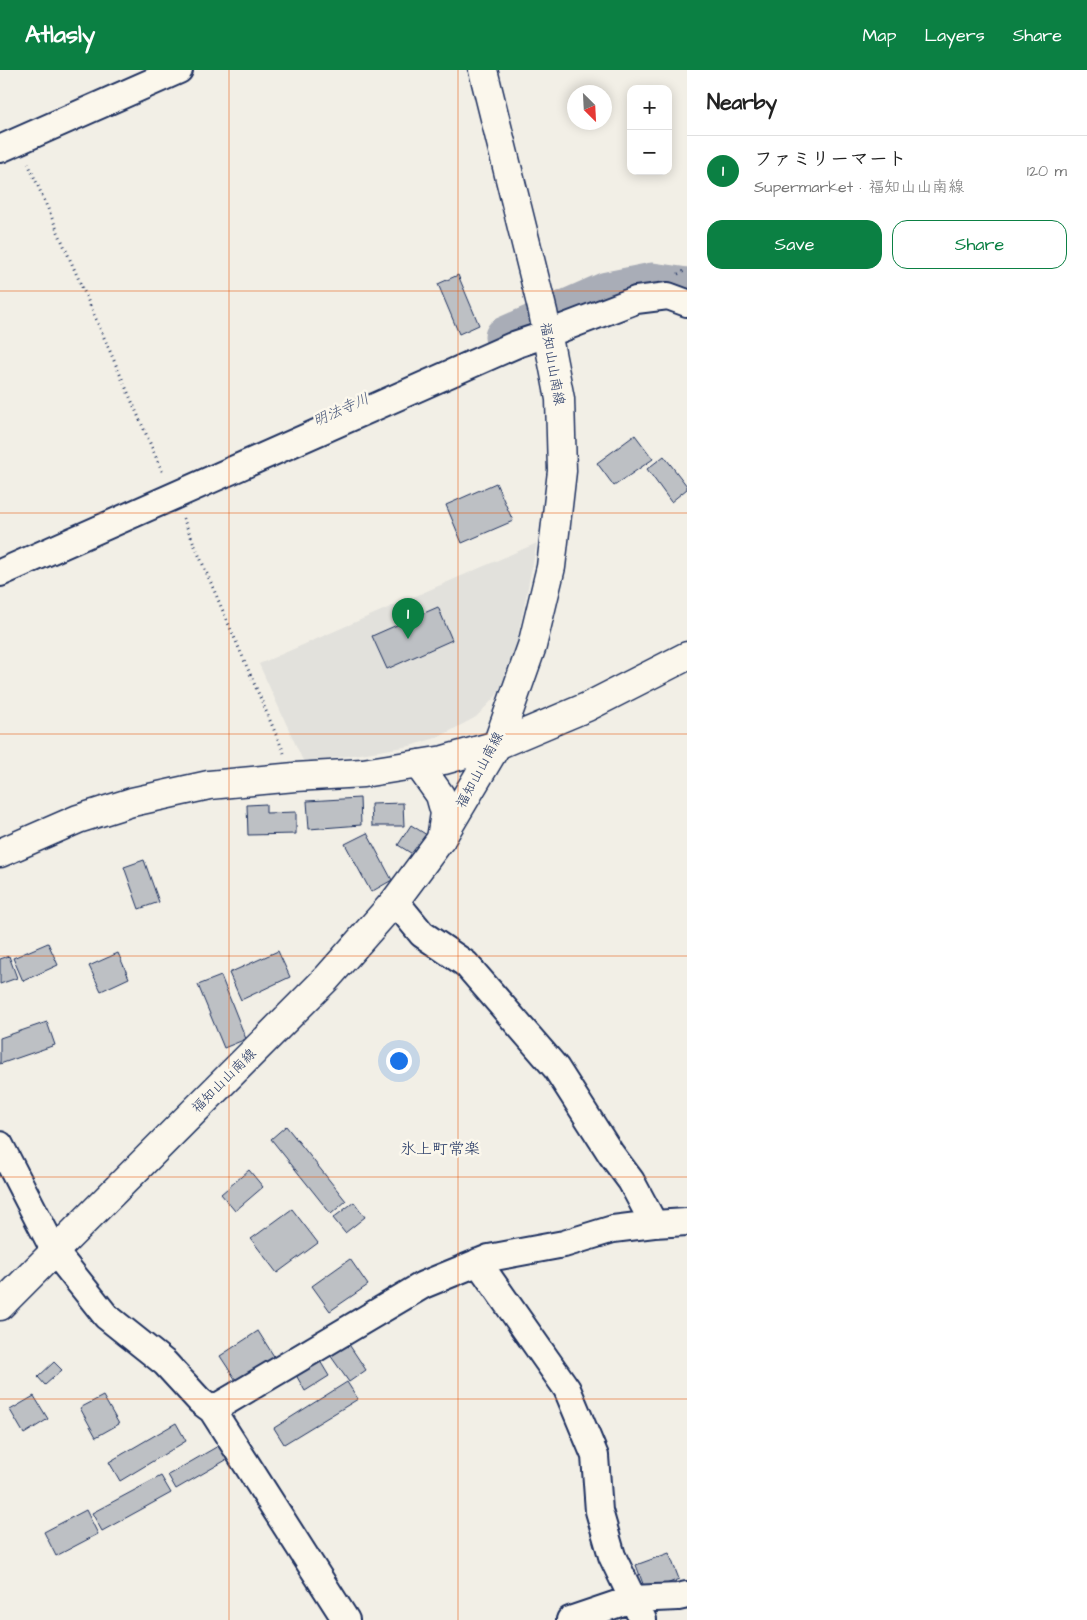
<!DOCTYPE html>
<html lang="en">
<head>
<meta charset="utf-8">
<style>
  body { margin:0; font-family:"Architects Daughter","Klee One",sans-serif; background:#f6f6f6; color:#222 }
  .controls { position:absolute; right:15px; top:15px; display:grid; overflow:hidden; border-radius:10px; box-shadow:0 2px 12px #0003 }
  .controls button { width:45px; height:45px; display:grid; place-items:center; padding:0; border:0; border-bottom:1px solid #e0e0e0; background:#fff; color:#222; font:25px sans-serif }
  .compass { position:absolute; left:567px; top:15px; width:45px; height:45px; border-radius:50%; background:#fff; box-shadow:0 2px 12px #0003; rotate:156deg }
  .you { position:absolute; left:398px; top:990px; width:18px; height:18px; margin:-12px; border:4px solid #fff; border-radius:50%; background:#1a73e8; box-shadow:0 0 0 8px #1a73e833 }
  .badge { display:grid; place-items:center; width:32px; height:32px; border-radius:50%; background:#0b8043; color:#fff; font-size:16px; font-weight:700 }
  .pin { position:absolute; translate:-50% -41px; filter:drop-shadow(0 1px 2px #0008) }
  .pin::after { content:''; position:absolute; top:26px; width:18px; height:15px; background:inherit; clip-path:polygon(0 0,100% 0,50% 100%) }
  .list { margin:0; padding:0; list-style:none }
  h2 { display:flex; justify-content:space-between; align-items:center; height:65px; margin:0; padding:0 20px; font-size:21px }
  h2 small { font-size:16px; font-weight:400; color:#767676 }
  .list li { display:grid; grid-template-columns:32px 1fr auto; gap:15px; align-items:center; box-sizing:border-box; height:70px; padding:0 20px; border-top:1px solid #e0e0e0 }
  .list b { display:block; font-size:19px; white-space:nowrap }
  .list p { margin:0; font-size:16px; white-space:nowrap; color:#767676 }
  .list em { font-size:16px; font-style:normal; color:#767676 }
  .actions { display:flex; gap:10px; padding:15px 20px }
  .actions a { flex:1; padding:11px 0; border:1px solid #0b8043; border-radius:15px; text-align:center; font-size:18px; color:#0b8043 }
  .actions .main { background:#0b8043; color:#fff }
  .map { position:relative; flex:none; width:687px; height:1550px; overflow:hidden }
  header { display:flex; align-items:center; gap:30px; box-sizing:border-box; height:70px; padding:0 25px; background:#0b8043; color:#fff }
  header strong { font-size:24px }
  nav { display:flex; gap:28px; margin-inline-start:auto; font-size:18px }
  main { display:flex }
  aside { flex:1; background:#fff }
  .map>svg:first-child { display:block }
</style>
</head>
<body>
<header>
<strong>Atlasly</strong>
<nav><a>Map</a><a>Layers</a><a>Share</a></nav>
</header>
<main>
<div class="map">
<svg width="687" height="1550" viewBox="0 0 687 1550">
  <rect width="100%" height="100%" fill="#f2efe6"/>
  <filter id="ink" filterUnits="userSpaceOnUse"><feTurbulence type="fractalNoise" baseFrequency=".02" numOctaves="2"/><feDisplacementMap in="SourceGraphic" scale="10" xChannelSelector="R" yChannelSelector="G"/><feConvolveMatrix kernelMatrix="1 2 1 2 8 2 1 2 1" color-interpolation-filters="sRGB"/></filter>
  <g filter="url(#ink)">
    <!-- built -->
    <path fill="#e2e1dc" d="M537,473L511,600L496,626L476,647L439,667L410,676L304,693L259,594Z"/>
    <g fill="none" stroke-linecap="round" stroke-linejoin="round">
      <!-- river -->
      <path stroke="#a9adb7" stroke-width="41" d="M505,267L607,222L652,213L687,218"/>
    </g>
    <!-- building -->
    <path fill="#bdc0c4" stroke="#1b2f5e" d="M458,205L479,255L459,264L438,214Z
      M635,365L653,389L614,416L597,393Z
      M664,386L687,416V419L671,432L647,399Z
      M496,413L513,451L462,473L446,435Z
      M438,537L452,570L387,599L372,566Z
      M360,728L361,755L309,759L307,731Z
      M403,733L404,756H372L371,734Z
      M266,734V743L296,742V764L248,765L247,735Z
      M411,755L427,765L414,785L398,775Z
      M367,763L392,810L371,822L345,774Z
      M144,790L159,832L139,839L124,797Z
      M48,873L58,895L23,911L13,888Z
      M278,881L290,907L241,930L229,903Z
      M118,883L129,908L101,921L89,896Z
      M9,886L17,908L0,914V889Z
      M221,906L246,969L224,978L198,915Z
      M47,952L55,975L0,994V968Z
      M286,1056L346,1131L331,1144L271,1069Z
      M249,1100L263,1117L235,1141L221,1124Z
      M354,1132L365,1147L345,1163L333,1148Z
      M292,1139L318,1173L277,1203L251,1169Z
      M350,1189L368,1215L330,1241L312,1216Z
      M258,1261L277,1291L239,1315L220,1286Z
      M348,1273L366,1300L349,1312L330,1285Z
      M320,1291L329,1306L305,1321L296,1305Z
      M54,1292L62,1300L45,1315L38,1307Z
      M347,1312L358,1329L284,1374L274,1358Z
      M34,1326L48,1349L24,1364L10,1340Z
      M103,1326L119,1354L96,1367L80,1338Z
      M176,1353L186,1371L120,1411L109,1392Z
      M225,1372L233,1386L176,1419L168,1405Z
      M161,1406L171,1423L102,1461L92,1443Z
      M86,1440L98,1464L56,1486L44,1462Z
      M669,1483L679,1509L646,1522L636,1495Z"/>
    <g fill="none" stroke-linecap="round" stroke-linejoin="round">
      <defs>
        <path id="minor" d="M0,79L179,0
          M0,503L517,274L547,264L636,230L668,226L687,233
          M395,831L422,864L466,894L556,998L611,1084L631,1111L654,1154
          M0,1075L55,1182L106,1246L165,1293L200,1331L212,1340L346,1550
          M478,1192L567,1319L595,1386L599,1441L612,1486L643,1550
          M212,1340L423,1215L489,1188L564,1174L613,1159L654,1154L687,1152
          M570,1550L632,1529L678,1527L687,1525"/>
        <path id="tertiary" d="M418,694L440,725L445,743L441,769
          M0,783L78,749L132,732L209,715L295,707L363,703L444,690L497,675L587,637L687,586"/>
        <path id="secondary" d="M0,1236L327,908L395,831L441,769L497,675L532,576L551,497L562,401L560,329L543,242L483,0"/>
      </defs>
      <!-- minor casing -->
      <use href="#minor" stroke="#1b2f5e" stroke-width="30"/>
      <!-- tertiary casing -->
      <use href="#tertiary" stroke="#1b2f5e" stroke-width="31"/>
      <!-- secondary casing -->
      <use href="#secondary" stroke="#1b2f5e" stroke-width="31"/>
      <!-- path -->
      <path stroke="#1b2f5e" stroke-width="3" stroke-dasharray="1 4" stroke-linecap="butt" d="M28,93L163,403
        M678,204L687,200
        M183,448L284,683"/>
      <!-- minor -->
      <use href="#minor" stroke="#fbf7ec" stroke-width="26"/>
      <!-- tertiary -->
      <use href="#tertiary" stroke="#fbf7ec" stroke-width="28"/>
      <!-- secondary -->
      <use href="#secondary" stroke="#fbf7ec" stroke-width="28"/>
    </g>
  </g>
  <!-- grid -->
  <path fill="none" stroke="#e8590c" stroke-width="1" stroke-opacity="0.55" d="M229,0V1550M458,0V1550M0,221H687M0,443H687M0,664H687M0,886H687M0,1107H687M0,1329H687"/>
  <g text-anchor="middle" dominant-baseline="central" stroke-width="5" stroke-linejoin="round" paint-order="stroke">
    <!-- street labels -->
    <g font-size="14" fill="#1b2f5e" stroke="#fbf7ec">
      <text transform="translate(552 294) rotate(80)">福知山山南線</text>
      <text transform="translate(480 700) rotate(-62)">福知山山南線</text>
      <text transform="translate(224 1011) rotate(-45)">福知山山南線</text>
    </g>
    <!-- water labels -->
    <g font-size="15" font-style="italic" fill="#465579" stroke="#fbf7ec">
      <text transform="translate(341 340) rotate(-24)">明法寺川</text>
    </g>
    <!-- quarter labels -->
    <g font-size="16" fill="#1b2f5e" stroke="#fbf7ec">
      <text x="440" y="1079">氷上町常楽</text>
    </g>
  </g>
</svg>
<div class="controls">
<button>+</button>
<button>−</button>
</div>
<svg class="compass" viewBox="-18 -18 36 36"><path d="M0-13l5 13h-10z" fill="#e53935"/><path d="M0 13l5-13h-10z" fill="#767676"/></svg>
<div class="you"></div>
<div class="pin badge" style="left:408px;top:569px">1</div>
</div>
<aside>
<h2>Nearby<small></small></h2>
<ul class="list">
<li><span class="badge">1</span><div><b>ファミリーマート</b><p>Supermarket · 福知山山南線</p></div><em>120 m</em></li>
</ul>
<div class="actions"><a class="main">Save</a><a>Share</a></div>
</aside>
</main>
</body>
</html>
